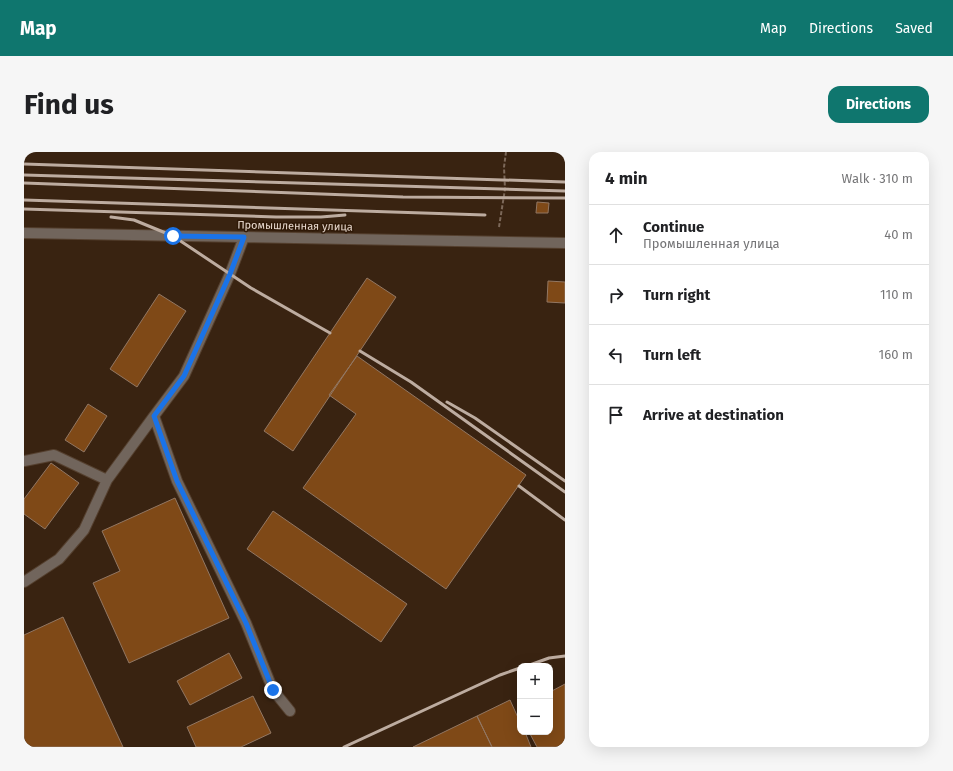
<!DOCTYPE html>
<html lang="en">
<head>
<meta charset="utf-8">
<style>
  body { margin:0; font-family:"Fira Sans",sans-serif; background:#f6f6f6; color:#202124 }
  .controls { position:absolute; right:12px; bottom:12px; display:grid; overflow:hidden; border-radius:8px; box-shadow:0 4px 16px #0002 }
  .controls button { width:36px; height:36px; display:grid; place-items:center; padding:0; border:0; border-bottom:1px solid #e0e0e0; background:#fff; color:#202124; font:20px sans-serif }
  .stop { position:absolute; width:12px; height:12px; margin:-9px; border:3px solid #1a73e8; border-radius:50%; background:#fff }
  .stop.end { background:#1a73e8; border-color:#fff; box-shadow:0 1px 4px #0008 }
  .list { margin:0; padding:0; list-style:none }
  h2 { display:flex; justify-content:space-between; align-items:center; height:52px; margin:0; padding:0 16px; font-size:17px }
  h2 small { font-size:13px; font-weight:400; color:#757577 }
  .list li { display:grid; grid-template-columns:26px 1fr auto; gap:12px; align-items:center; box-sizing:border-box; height:60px; padding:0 16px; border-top:1px solid #e0e0e0 }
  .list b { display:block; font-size:15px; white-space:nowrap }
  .list p { margin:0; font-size:13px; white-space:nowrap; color:#757577 }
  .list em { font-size:13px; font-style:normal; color:#757577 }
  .icon { flex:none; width:22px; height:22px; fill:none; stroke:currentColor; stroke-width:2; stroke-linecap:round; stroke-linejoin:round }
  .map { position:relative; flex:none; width:541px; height:595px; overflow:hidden; border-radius:12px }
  header { display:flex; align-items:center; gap:24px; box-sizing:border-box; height:56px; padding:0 20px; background:#0f766e; color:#fff }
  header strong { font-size:19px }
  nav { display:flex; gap:22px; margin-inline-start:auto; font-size:14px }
  .intro { display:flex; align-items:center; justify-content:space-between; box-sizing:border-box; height:96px; padding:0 24px }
  h1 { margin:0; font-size:28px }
  .button { padding:10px 18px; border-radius:12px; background:#0f766e; color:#fff; font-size:14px; font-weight:700 }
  main { display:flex; gap:24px; padding:0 24px }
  aside { flex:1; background:#fff; border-radius:12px; box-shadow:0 4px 16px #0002 }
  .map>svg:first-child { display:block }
</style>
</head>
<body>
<header>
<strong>Map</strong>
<nav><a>Map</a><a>Directions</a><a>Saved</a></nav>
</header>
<div class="intro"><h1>Find us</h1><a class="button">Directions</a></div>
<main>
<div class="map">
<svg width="541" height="595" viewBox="0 0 541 595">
  <rect width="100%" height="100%" fill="#392311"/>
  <!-- building -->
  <path fill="#7f4917" stroke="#927763" d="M513,50L525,51L524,61H512Z
    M343,126L372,145L269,299L240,279Z
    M524,129L541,130V151L523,150Z
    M135,142L162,159L113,235L86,217Z
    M333,204L502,323L422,437L279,336L332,262L305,243Z
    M64,252L83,264L60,300L41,288Z
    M27,311L55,331L21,377L0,362V347Z
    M151,346L205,466L105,511L69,431L96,419L78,379Z
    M249,359L383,452L357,490L223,397Z
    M39,465L99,595H0V483Z
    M205,501L218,526L166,553L153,529Z
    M541,532V595H513L505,580H526V540Z
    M229,544L247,581L217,595H172L163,575Z
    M486,548L496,570V580H501L507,595H468L453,564Z
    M453,564L468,595H389Z"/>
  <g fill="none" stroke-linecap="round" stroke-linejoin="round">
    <defs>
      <path id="minor" d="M0,81L541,91
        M220,85L206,122L160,224L130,264L153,329L222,471L249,538L266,559
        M0,309L30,303L83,328
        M0,430L35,407L60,378L83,328L130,264"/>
    </defs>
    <!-- minor casing -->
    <use href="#minor" stroke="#55402f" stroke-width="12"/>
    <!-- path -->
    <path stroke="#7c6859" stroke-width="2" stroke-dasharray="4 2" stroke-linecap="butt" d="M475,75L481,37L480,15L482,0"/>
    <!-- minor -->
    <use href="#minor" stroke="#71655c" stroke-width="10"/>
    <!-- rail -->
    <path stroke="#bdaca0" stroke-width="3" d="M0,12L541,30
      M0,23L541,39
      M0,31L379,45L541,46
      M0,48L461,63
      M0,57L252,65H297L321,63
      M87,65L110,68L149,84L227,136L306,181
      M336,199L387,230L541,340
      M423,250L451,266L541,329
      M495,334L541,368
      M503,514L525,506L541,504
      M320,595L476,523L496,516"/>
  </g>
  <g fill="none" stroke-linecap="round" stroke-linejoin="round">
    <!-- route -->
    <path stroke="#1a73e8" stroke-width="5" d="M149,84L220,85L206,122L160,224L130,264L153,329L222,471L249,538"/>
  </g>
  <g text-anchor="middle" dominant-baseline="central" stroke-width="3" stroke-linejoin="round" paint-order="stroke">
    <!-- street labels -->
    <g font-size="11" fill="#e8d9ce" stroke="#2f1907">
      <text transform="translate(271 74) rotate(1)">Промышленная улица</text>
    </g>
  </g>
</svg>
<div class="controls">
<button>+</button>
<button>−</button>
</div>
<div class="stop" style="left:149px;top:84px"></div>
<div class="stop end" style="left:249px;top:538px"></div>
</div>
<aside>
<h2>4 min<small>Walk · 310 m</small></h2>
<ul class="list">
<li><svg class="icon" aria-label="ahead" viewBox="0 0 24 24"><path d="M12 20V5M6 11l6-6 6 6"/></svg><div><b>Continue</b><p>Промышленная улица</p></div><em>40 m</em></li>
<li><svg class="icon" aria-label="right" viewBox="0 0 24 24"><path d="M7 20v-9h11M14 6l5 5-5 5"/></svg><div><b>Turn right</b></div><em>110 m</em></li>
<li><svg class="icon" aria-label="left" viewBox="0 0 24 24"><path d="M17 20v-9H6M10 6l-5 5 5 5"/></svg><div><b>Turn left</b></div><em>160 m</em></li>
<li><svg class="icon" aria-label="arrive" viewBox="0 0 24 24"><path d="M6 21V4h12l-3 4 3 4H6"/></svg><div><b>Arrive at destination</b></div></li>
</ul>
</aside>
</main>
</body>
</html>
